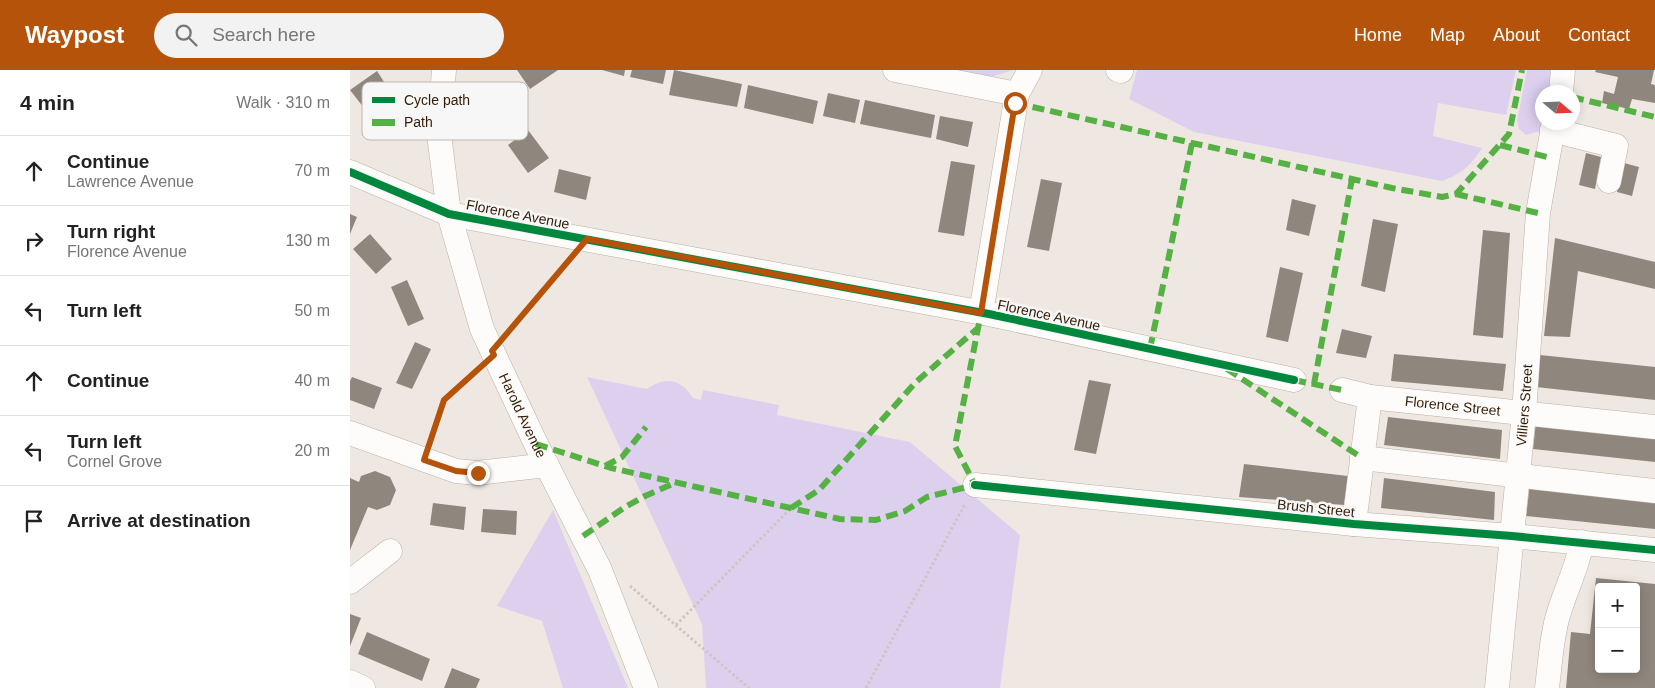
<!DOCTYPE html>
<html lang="en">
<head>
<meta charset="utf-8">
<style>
  body { margin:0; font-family:Helvetica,sans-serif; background:#f2f2f2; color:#222 }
  .controls { position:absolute; right:15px; bottom:15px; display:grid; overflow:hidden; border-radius:5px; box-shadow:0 2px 12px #0003 }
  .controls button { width:45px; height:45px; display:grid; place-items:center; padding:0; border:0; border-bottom:1px solid #e0e0e0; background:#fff; color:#222; font:25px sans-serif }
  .compass { position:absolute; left:1185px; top:15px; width:45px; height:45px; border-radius:50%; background:#fff; box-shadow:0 2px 12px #0003; rotate:109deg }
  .stop { position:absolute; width:15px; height:15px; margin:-11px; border:4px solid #b45309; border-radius:50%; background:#fff }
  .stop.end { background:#b45309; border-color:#fff; box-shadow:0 1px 5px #0008 }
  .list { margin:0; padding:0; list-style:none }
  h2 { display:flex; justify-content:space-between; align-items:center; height:65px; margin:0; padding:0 20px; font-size:21px }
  h2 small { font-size:16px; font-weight:400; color:#767676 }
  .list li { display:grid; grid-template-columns:32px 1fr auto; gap:15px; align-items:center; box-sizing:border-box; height:70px; padding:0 20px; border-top:1px solid #e0e0e0 }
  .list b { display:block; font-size:19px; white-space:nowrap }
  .list p { margin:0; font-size:16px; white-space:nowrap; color:#767676 }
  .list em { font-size:16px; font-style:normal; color:#767676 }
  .icon { flex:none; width:28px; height:28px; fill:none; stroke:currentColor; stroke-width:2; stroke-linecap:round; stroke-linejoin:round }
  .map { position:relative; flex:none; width:1305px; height:618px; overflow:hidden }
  header { display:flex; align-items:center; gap:30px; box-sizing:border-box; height:70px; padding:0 25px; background:#b45309; color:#fff }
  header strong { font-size:24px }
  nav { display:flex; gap:28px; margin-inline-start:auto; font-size:18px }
  .search { width:350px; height:45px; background:#f2f2f2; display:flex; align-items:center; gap:12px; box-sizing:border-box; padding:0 18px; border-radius:28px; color:#767676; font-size:19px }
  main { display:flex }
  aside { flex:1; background:#fff }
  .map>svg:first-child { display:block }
</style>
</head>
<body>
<header>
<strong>Waypost</strong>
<div class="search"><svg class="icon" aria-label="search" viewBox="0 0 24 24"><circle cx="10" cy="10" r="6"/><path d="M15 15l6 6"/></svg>Search here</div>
<nav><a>Home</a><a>Map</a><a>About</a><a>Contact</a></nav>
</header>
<main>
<aside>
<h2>4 min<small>Walk · 310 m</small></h2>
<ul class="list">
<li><svg class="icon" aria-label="ahead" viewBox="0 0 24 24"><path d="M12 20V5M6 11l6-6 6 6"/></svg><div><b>Continue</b><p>Lawrence Avenue</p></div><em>70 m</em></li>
<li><svg class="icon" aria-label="right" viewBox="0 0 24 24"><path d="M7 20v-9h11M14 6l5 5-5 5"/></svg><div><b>Turn right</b><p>Florence Avenue</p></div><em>130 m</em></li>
<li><svg class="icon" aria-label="left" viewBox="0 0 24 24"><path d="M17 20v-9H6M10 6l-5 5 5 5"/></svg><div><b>Turn left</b></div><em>50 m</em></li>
<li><svg class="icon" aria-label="ahead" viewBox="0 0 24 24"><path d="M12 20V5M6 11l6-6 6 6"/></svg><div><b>Continue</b></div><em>40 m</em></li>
<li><svg class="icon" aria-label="left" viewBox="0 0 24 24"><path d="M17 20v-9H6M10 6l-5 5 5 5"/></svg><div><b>Turn left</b><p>Cornel Grove</p></div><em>20 m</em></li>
<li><svg class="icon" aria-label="arrive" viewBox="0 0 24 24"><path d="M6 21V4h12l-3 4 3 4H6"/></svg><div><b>Arrive at destination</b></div></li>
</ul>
</aside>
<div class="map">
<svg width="1305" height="618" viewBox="0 0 1305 618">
  <rect width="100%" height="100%" fill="#efe8e2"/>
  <!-- green -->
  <path fill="#ddd0ef" d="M605,0H663L625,12Z
    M787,0H1166L1156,45L1088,33L1083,66L1132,78C1121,96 1111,104 1092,111L844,62L779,29Z
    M1177,0H1202L1198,22H1192V48L1190,61L1176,65L1169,59L1167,51Z
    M237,307L297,319C316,306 331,309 343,328L351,330L353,320L429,335L427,345L560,372L670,465L650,618H356L352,554Z
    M203,440L278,618H213L192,551L147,536Z"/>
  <!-- building -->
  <path fill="#8f877d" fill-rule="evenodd" d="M167,0H208L180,19Z
    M252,0H275L274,6Z
    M282,0H316L313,14L280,7Z
    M324,0L392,14L387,37L319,25Z
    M1246,0H1304L1301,14L1305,15V33L1282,29L1279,39L1252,33L1254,21L1264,24L1268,7L1245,2Z
    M27,1L40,21L14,38L0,20Z
    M398,15L468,31L463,54L394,38Z
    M478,23L510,30L505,53L473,46Z
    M515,30L585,45L581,68L510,54Z
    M590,46L623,52L618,77L586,69Z
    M178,60L199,88L178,103L158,75Z
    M1236,83L1251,87L1245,119L1229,115Z
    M601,91L625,95L614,166L588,162Z
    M1274,93L1289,97L1282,126L1267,122Z
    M209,99L241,107L236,130L204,122Z
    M691,109L712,113L699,181L677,177Z
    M942,129L966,135L959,166L936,160Z
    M0,144L7,147L0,164Z
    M1023,149L1048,154L1035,222L1011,216Z
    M1133,160L1160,163L1153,268L1123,265Z
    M20,164L42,189L26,204L3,179Z
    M1205,168L1305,192V219L1228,201L1220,267L1194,266Z
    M930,197L953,203L938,272L916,267Z
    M57,210L74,249L58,256L41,217Z
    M992,259L1022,266L1016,288L986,283Z
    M65,272L81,279L62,319L46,313Z
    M1044,284L1156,294L1153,321L1041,311Z
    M1190,285L1305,297V330L1186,317Z
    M2,307L32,318L24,339L0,330V311Z
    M739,310L761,314L746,384L724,380Z
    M1038,347L1152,360L1150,389L1034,375Z
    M1186,352L1305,364V392L1183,379Z
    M894,394L998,406L994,435L889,427Z
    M25,401L40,407L46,420L40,435L27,440L18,437L0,480V408L9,412L11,406Z
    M1034,408L1145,422L1144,450L1031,438Z
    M1180,413L1305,429V459L1176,446Z
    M83,433L116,437L114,460L80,455Z
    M133,439L167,441L166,465L131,462Z
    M1246,508L1305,514V618H1216L1221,562L1240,564ZM1249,517H1286V599H1249Z
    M0,544L11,548L0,576Z
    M17,562L80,589L72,611L8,584Z
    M102,598L130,609L126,618H94Z"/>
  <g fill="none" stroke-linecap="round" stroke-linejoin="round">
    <defs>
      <g id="minor">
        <path id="s1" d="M94,0L89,64L99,144L132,259L186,374L250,500L296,618"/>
        <path d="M545,0L667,24"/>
        <path d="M768,0L771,1"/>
        <path d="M1211,22L1213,0"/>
        <path d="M1202,60L1266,76L1259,111"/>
        <path d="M0,102L99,144L639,244L944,310"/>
        <path d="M631,243L667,24L680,0"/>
        <path id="s2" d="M992,320L1020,327L1305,357"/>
        <path d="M0,363L106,401L127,403L197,395"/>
        <path d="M1012,388L1305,421"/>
        <path d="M625,415L1004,454L1162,466L1305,480"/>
        <path d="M1004,454L1020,327"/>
        <path d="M0,512L40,481"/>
        <path d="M0,612L13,618"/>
        <path id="s3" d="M1147,618L1174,343L1188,143L1204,52"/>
        <path d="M1197,618C1200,595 1201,572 1207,549C1214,523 1227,499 1232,472"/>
      </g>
    </defs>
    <!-- minor casing -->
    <use href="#minor" stroke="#beafa2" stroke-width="25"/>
    <!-- path -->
    <path stroke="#ccc6c2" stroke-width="3" stroke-dasharray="2.5 2.5" stroke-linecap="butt" d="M158,262L220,189
      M80,370L94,330L127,301
      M280,516L399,618
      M326,555L441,438
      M516,618L615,434"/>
    <!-- minor -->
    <use href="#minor" stroke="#fdfcfb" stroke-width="24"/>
    <!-- quiet -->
    <path stroke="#56b144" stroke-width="6" stroke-dasharray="12 6" stroke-linecap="butt" d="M1222,27L1305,47
      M665,33L1042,118L1092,127L1106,124L1159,64L1172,0
      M1150,75L1197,87
      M1106,124L1188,143
      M800,279L842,73
      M877,299L1012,388
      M944,310L992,320
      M964,314L1002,109
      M186,374L261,398L490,449L526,450L555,441L577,427L625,415L605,376L631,243
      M255,396L272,387L296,357
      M441,438L469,420L566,312L628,258
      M233,466L275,437L295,426L327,412"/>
    <defs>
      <path id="cycleway" d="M0,102L99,144L639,244L944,310
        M625,415L1004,454L1162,466L1305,480"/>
    </defs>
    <!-- cycleway casing -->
    <use href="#cycleway" stroke="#f7f7f7" stroke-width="11"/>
    <!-- cycleway -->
    <use href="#cycleway" stroke="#00873e" stroke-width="8"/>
  </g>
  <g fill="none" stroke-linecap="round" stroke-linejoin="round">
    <!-- route -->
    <path stroke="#b45309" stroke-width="6" d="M128,403L106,401L74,390L94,330L144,285L142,281L237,169L631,243L665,33"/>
  </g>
  <g text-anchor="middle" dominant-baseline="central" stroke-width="5" stroke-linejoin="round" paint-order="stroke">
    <!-- street labels -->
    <g font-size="14" fill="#351b05" stroke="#f7f7f7">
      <text transform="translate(168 144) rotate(11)">Florence Avenue</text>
      <text transform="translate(699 245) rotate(12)">Florence Avenue</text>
      <text stroke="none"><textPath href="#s2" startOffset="112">Florence Street</textPath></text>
      <text stroke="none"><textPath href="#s3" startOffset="284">Villiers Street</textPath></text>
      <text stroke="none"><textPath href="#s1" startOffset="360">Harold Avenue</textPath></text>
      <text transform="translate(966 438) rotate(6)">Brush Street</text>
    </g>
  </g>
  <!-- legend -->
  <rect x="12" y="12" width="166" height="58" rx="8" fill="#f7f7f7" stroke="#bdb5ae" stroke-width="1"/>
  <rect x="22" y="27" width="23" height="6" fill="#00873e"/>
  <rect x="22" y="49" width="23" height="7" fill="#56b144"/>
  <g font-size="14" fill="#351b05">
    <text x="54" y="35">Cycle path</text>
    <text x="54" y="57">Path</text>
  </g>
</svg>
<div class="controls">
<button>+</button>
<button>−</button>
</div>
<svg class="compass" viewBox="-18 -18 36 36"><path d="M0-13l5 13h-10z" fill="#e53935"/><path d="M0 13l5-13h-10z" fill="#767676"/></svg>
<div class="stop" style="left:665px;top:33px"></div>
<div class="stop end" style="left:128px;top:403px"></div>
</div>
</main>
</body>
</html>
